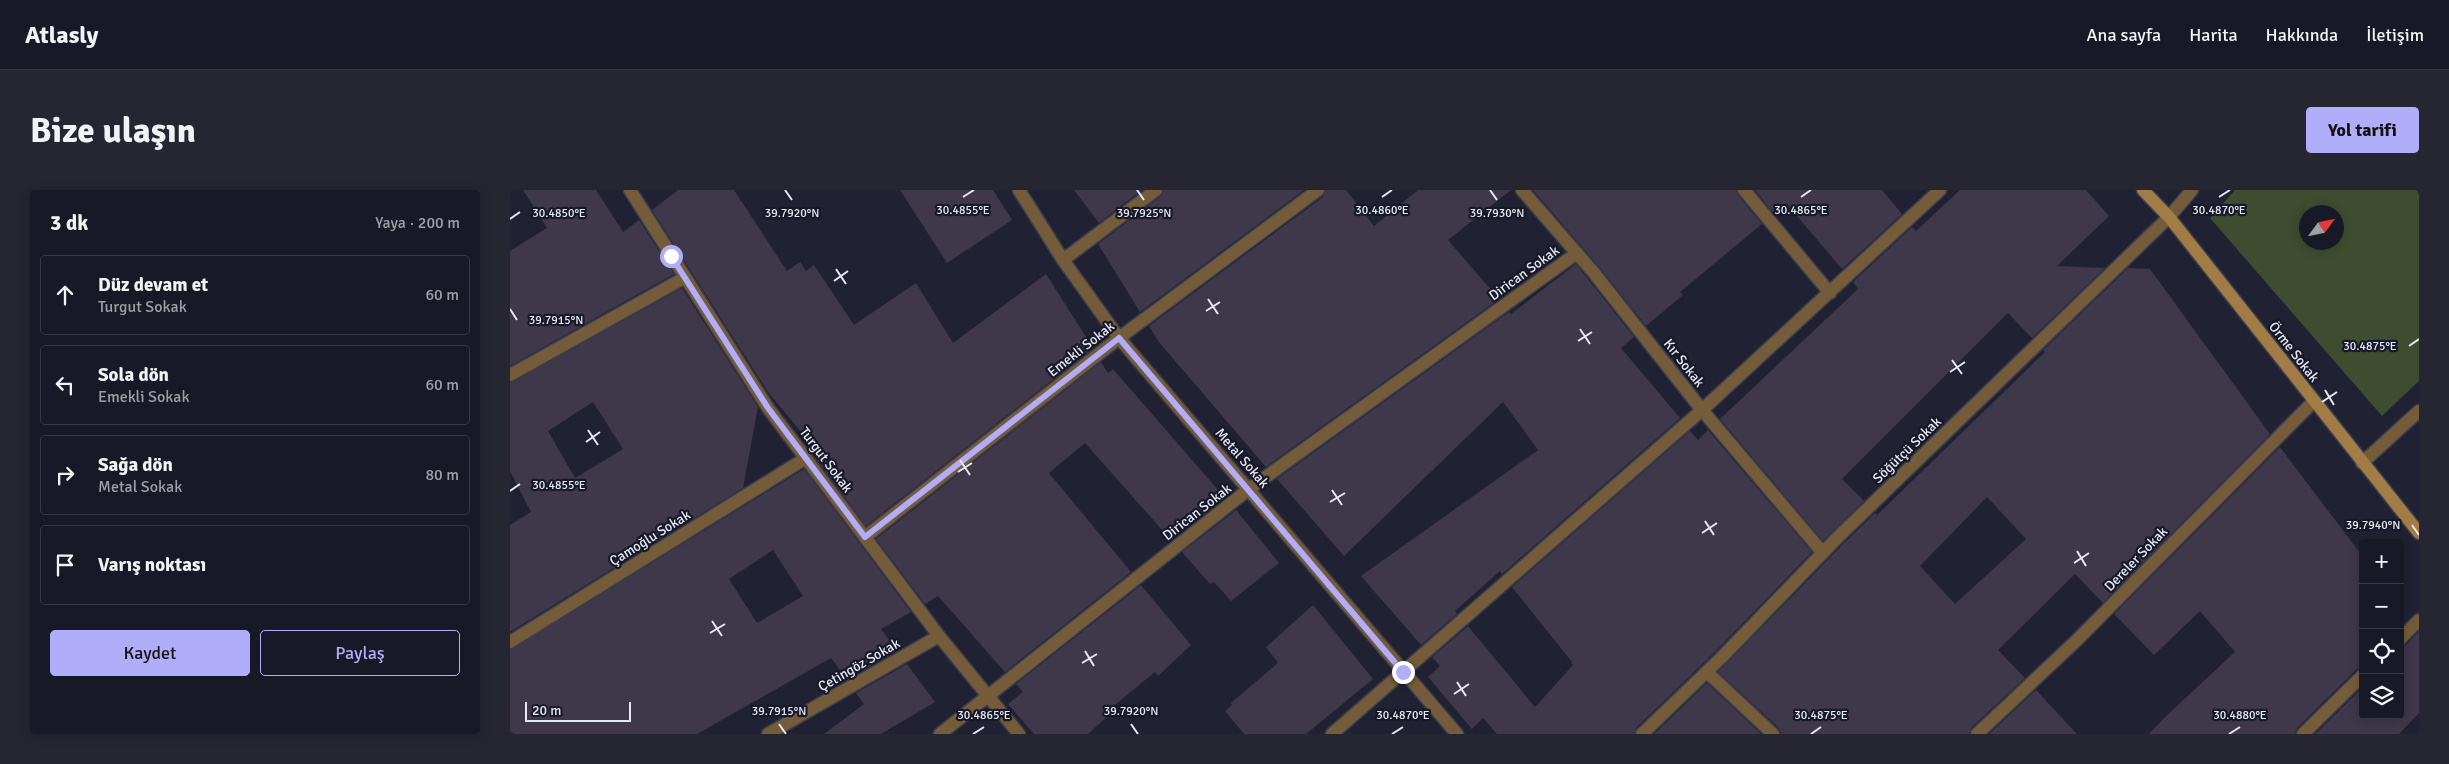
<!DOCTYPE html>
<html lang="tr">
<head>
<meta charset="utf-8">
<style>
  body { margin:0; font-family:Signika,sans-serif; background:#252632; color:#f1f3f6 }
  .controls { position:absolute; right:15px; bottom:15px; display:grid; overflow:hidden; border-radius:5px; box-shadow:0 2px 12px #0003 }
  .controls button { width:45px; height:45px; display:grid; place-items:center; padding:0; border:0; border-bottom:1px solid #363843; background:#181926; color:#f1f3f6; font:25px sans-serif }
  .compass { position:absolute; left:1789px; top:15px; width:45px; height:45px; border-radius:50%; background:#181926; box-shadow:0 2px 12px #0003; rotate:57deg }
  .scale { position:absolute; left:15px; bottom:12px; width:106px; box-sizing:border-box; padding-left:5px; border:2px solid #e7e8f5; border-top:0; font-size:14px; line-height:18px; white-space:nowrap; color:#e7e8f5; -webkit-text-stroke:4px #171828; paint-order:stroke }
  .stop { position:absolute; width:15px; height:15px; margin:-11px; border:4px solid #b2adf9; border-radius:50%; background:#fff }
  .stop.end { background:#b2adf9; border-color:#fff; box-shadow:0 1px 5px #0008 }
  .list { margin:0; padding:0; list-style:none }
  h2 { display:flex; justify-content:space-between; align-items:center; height:65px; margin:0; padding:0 20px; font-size:21px }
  h2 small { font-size:16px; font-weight:400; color:#9fa0a7 }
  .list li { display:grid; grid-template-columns:32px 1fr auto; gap:15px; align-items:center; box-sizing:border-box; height:80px; margin:0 10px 10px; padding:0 10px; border:1px solid #363843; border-radius:5px }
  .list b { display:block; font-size:19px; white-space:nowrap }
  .list p { margin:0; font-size:16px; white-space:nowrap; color:#9fa0a7 }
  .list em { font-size:16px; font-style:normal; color:#9fa0a7 }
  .actions { display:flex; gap:10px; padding:15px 20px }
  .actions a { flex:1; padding:11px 0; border:1px solid #b2adf9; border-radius:5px; text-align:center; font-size:18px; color:#b2adf9 }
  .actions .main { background:#b2adf9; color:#111 }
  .icon { flex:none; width:28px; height:28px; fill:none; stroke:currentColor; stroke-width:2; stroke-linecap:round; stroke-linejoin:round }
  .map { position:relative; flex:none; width:1909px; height:544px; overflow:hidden; border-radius:5px }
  header { display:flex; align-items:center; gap:30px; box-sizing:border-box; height:70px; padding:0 25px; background:#181926; border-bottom:1px solid #363843 }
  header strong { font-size:24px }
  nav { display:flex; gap:28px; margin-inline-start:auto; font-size:18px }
  .intro { display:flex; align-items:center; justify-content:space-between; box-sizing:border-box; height:120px; padding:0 30px }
  h1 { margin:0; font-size:35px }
  .button { padding:12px 22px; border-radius:5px; background:#b2adf9; color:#111; font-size:18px; font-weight:700 }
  main { display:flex; gap:30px; padding:0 30px }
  aside { flex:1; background:#181926; border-radius:5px; box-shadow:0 2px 12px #0003 }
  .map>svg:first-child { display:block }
</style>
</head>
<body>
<header>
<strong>Atlasly</strong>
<nav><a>Ana sayfa</a><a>Harita</a><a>Hakkında</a><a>İletişim</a></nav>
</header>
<div class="intro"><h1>Bize ulaşın</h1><a class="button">Yol tarifi</a></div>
<main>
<aside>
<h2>3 dk<small>Yaya · 200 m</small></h2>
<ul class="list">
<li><svg class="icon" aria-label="ahead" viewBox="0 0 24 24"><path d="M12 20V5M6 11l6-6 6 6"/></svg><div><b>Düz devam et</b><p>Turgut Sokak</p></div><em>60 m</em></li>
<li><svg class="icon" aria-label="left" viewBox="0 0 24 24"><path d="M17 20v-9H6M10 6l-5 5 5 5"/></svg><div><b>Sola dön</b><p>Emekli Sokak</p></div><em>60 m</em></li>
<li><svg class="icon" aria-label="right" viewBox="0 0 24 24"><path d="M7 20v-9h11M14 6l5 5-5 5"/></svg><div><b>Sağa dön</b><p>Metal Sokak</p></div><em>80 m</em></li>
<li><svg class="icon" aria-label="arrive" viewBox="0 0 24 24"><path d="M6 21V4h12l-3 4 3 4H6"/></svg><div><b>Varış noktası</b></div></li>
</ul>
<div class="actions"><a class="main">Kaydet</a><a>Paylaş</a></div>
</aside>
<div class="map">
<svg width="1909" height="544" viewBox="0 0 1909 544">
  <rect width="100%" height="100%" fill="#202133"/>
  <!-- green -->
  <path fill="#404c30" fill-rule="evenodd" d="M1725,0H1909V191L1872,226L1700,28ZM1796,22H1826V52H1796Z"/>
  <!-- building -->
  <path fill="#3e384a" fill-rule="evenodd" d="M13,0H86L113,42L129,30L164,84L0,176V61L37,38Z
    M168,0H224L277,81L290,72L296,81L304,75L344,135L406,93L443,153L536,84L583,158L356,336L305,267L309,264L258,202L142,20Z
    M390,0H483L502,30L437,73Z
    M564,0H632L589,33Z
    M654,0H794L630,122L588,54L651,6Z
    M816,0H836L864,36L908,0H1001L938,50L989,109L756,277L648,151L639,136L813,7Z
    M1023,0H1226L1228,5L1252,34L1170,102L1173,105L1136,136L1090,78Z
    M1245,0H1372L1392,24L1332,79L1276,13L1264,24Z
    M1450,0H1576L1599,26L1547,76L1595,78L1522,148L1498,123L1332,289L1354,311L1313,351L1210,229L1348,99L1343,92L1402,37L1406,41Z
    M1066,74L1124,147L1111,158L1170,228L992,384L990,381L945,421L947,424L911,455L851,386L1028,260L993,212L834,366L767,289L999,122L1001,124Z
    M1618,78L1640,79L1760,244L1593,413L1565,384L1488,460L1515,488L1461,538L1459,544H1271L1269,538L1208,482L1333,354L1365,323L1367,325L1535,162L1533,160ZM1477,307L1516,349L1445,414L1410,376Z
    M172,98L248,217L233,298L0,442V335L21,322L0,281V193ZM83,212L113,259L65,288L38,241Z
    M591,172L598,183L603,179L715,308L661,350L575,253L539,283L621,382L495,482L428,406L415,414L366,349Z
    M1198,240L1302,362L1206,461L1126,538L1124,544H987L973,528L962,539L918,487L930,476L922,467L958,436L1025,517L1063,475L1061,473L1062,472L1002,397L1180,241L1188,250Z
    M1770,257L1853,367V477L1847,479L1787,538L1785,544H1639L1655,527L1725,462L1690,421L1644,465L1604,424Z
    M294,279L401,422L371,439L387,461L337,489L321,468L187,544H0V460ZM263,360L293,406L247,433L219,389Z
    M726,320L769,373L721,411L704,392L700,394L672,362Z
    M631,395L681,455L648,486L645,482L595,523L598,526L578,544H524L498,514L513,502L506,494Z
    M803,415L863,489L796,544H734L715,521L722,515L721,513L768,473L756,457Z
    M1909,441V523L1889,544H1805L1853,497V525H1890V457L1896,455Z
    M397,474L425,512L371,544H314L354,514L346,503Z
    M1197,493L1251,544H1144Z
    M1526,500L1567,544H1479Z"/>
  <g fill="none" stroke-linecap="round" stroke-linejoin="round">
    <defs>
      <path id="street" d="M120,0L258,218L429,446L509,544
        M509,0L553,70L609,148L947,544
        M1012,0L1084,83L1192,220L1313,363
        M1234,0L1320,103
        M553,70L646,0
        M0,185L174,88
        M1852,273L1909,221
        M355,347L609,148L808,0
        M1890,449L1909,430
        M0,452L296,268
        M1197,482L1263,544
        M258,544L429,446
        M430,544L739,299L1067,63
        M822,544L1192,220L1430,0
        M1132,544L1212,467L1327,348L1659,27L1682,0
        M1467,544L1567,450L1804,211
        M1793,544L1853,485"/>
      <path id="secondary" d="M1633,0L1659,27L1909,343"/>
    </defs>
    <!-- street casing -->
    <use href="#street" stroke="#3c3d4e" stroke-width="15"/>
    <!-- secondary casing -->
    <use href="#secondary" stroke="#3c3d4e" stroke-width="15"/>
    <!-- street -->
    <use href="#street" stroke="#745c3b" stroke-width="12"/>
    <!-- secondary -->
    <use href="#secondary" stroke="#a27c45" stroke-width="12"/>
  </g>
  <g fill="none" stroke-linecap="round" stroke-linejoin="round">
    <!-- route -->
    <path stroke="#b2adf9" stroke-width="6" d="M161,66L258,218L355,347L609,148L893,482"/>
  </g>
  <!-- ticks -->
  <path fill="none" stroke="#e7e8f5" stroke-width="2" d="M275,0L282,10M627,0L634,10M980,0L987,10M453,7L464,0M872,7L882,0M1291,7L1301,0M1709,7L1720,0M0,29L10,22M326,79L336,94M324,91L338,81M698,109L708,124M0,119L7,130M696,121L710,112M1070,139L1080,154M1068,151L1082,142M1899,156L1909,149M1442,170L1452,184M1440,182L1455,172M1815,200L1824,215M1812,212L1827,202M78,240L88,255M76,252L90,242M450,270L460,285M448,282L462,273M822,300L832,315M0,301L10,294M820,312L835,303M1195,331L1204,345M1902,335L1909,345M1192,343L1207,333M1567,361L1576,376M1564,373L1579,363M202,431L212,446M200,443L215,434M575,461L584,476M572,473L587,464M947,492L956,506M944,504L959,494M269,534L276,544M621,534L628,544M463,544L474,537M882,544L893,537M1301,544L1311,537M1719,544L1730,537"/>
  <g text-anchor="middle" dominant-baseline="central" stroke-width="4.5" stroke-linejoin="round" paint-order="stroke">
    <!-- street labels -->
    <g font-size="14" fill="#e7e8f5" stroke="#171828">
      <text transform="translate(1014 83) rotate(-36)">Dirican Sokak</text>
      <text transform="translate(571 159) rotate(-38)">Emekli Sokak</text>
      <text transform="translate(1784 162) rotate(52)">Örme Sokak</text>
      <text transform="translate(1174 173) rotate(52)">Kır Sokak</text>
      <text transform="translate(1397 260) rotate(-44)">Söğütçü Sokak</text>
      <text transform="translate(732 268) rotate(49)">Metal Sokak</text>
      <text transform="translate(316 270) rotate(53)">Turgut Sokak</text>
      <text transform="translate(687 322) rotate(-38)">Dirican Sokak</text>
      <text transform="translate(140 348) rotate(-32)">Çamoğlu Sokak</text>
      <text transform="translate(1626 369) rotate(-46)">Dereler Sokak</text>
      <text transform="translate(349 475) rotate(-30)">Çetingöz Sokak</text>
    </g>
  </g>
  <g font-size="12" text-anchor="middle" fill="#e7e8f5" stroke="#171828" stroke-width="4.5" stroke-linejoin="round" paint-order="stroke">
    <text x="872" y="24">30.4860°E</text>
    <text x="1291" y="24">30.4865°E</text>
    <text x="1709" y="24">30.4870°E</text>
    <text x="453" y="24">30.4855°E</text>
    <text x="49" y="27">30.4850°E</text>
    <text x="282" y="27">39.7920°N</text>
    <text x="634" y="27">39.7925°N</text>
    <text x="987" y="27">39.7930°N</text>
    <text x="46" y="134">39.7915°N</text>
    <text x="1860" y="160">30.4875°E</text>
    <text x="49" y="299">30.4855°E</text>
    <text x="1863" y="339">39.7940°N</text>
    <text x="269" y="525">39.7915°N</text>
    <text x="621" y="525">39.7920°N</text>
    <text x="474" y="529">30.4865°E</text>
    <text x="893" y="529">30.4870°E</text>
    <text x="1311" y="529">30.4875°E</text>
    <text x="1730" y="529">30.4880°E</text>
  </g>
</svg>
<div class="controls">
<button>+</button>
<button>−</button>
<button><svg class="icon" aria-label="locate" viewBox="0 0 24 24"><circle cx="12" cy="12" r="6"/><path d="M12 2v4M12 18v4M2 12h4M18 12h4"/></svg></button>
<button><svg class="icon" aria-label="layers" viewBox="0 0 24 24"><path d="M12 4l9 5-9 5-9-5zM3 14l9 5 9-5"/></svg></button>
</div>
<svg class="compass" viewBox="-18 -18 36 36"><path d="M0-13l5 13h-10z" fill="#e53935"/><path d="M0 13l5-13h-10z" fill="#9fa0a7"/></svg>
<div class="scale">20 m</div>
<div class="stop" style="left:161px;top:66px"></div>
<div class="stop end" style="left:893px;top:482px"></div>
</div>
</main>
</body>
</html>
